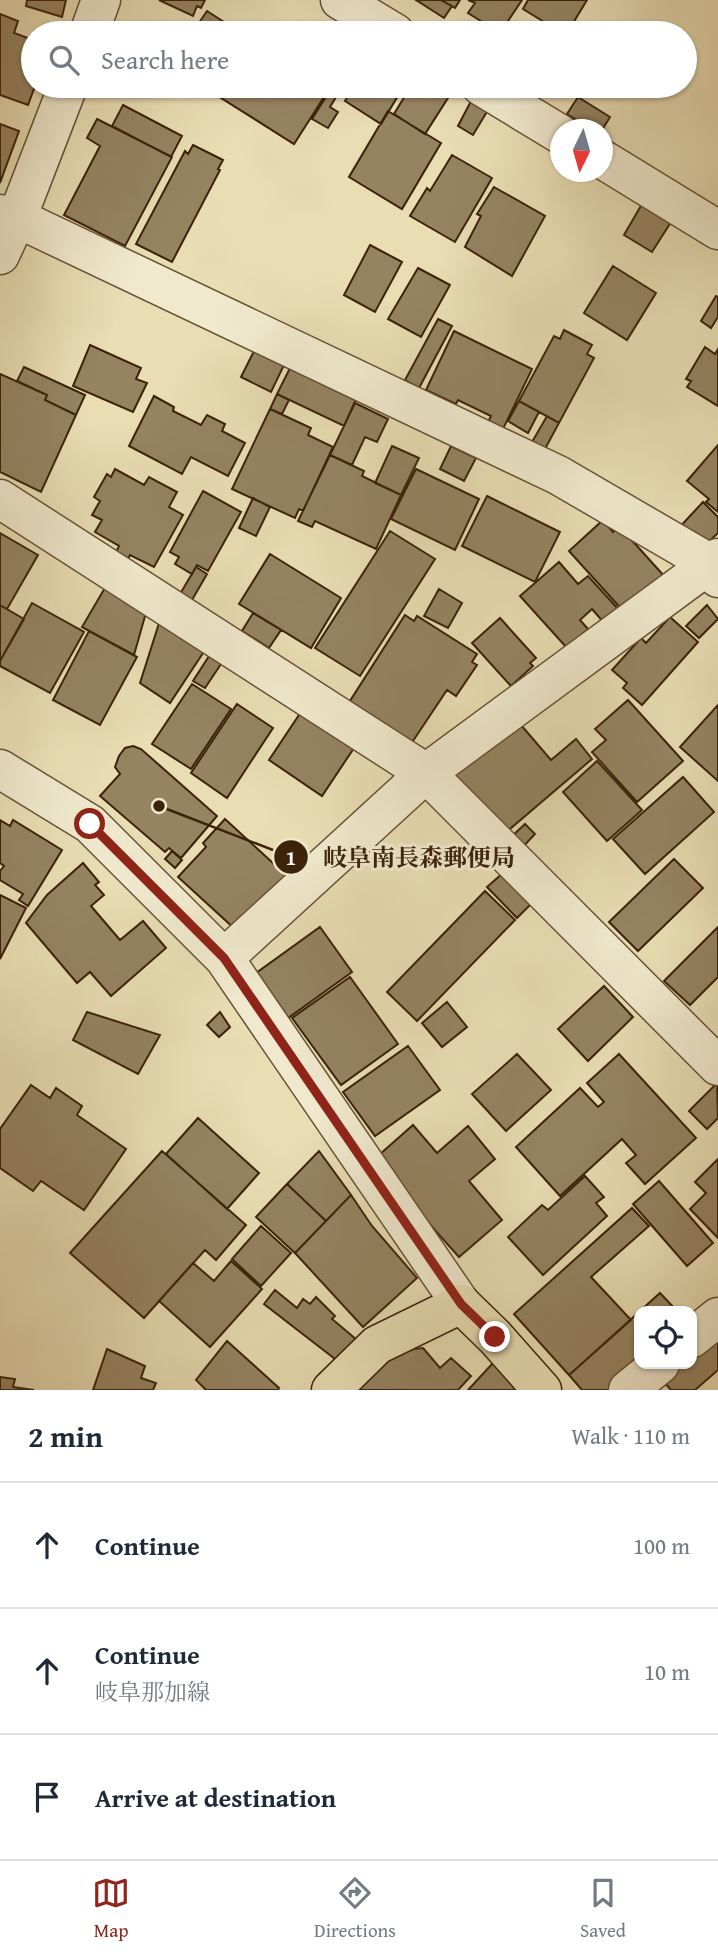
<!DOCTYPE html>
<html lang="en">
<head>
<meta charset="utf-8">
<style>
  body { margin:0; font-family:"Gentium Book Plus","Noto Serif JP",serif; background:#f6f6f7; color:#1f2937 }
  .controls { position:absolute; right:21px; bottom:21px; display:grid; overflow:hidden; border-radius:14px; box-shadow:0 2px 5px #0004 }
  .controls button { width:63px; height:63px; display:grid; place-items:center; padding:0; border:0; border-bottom:2px solid #e0e1e3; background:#fff; color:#1f2937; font:35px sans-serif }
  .compass { position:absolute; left:550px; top:119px; width:63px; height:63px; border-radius:50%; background:#fff; box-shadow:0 2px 5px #0004; rotate:185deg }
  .stop { position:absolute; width:21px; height:21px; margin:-16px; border:5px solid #8f2418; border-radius:50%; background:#fff }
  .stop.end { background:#8f2418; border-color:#fff; box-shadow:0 2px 7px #0008 }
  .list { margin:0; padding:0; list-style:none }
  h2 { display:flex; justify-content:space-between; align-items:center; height:91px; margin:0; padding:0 28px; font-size:30px }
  h2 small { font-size:23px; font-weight:400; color:#747a83 }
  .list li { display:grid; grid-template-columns:46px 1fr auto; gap:21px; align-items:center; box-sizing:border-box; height:126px; padding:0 28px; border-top:2px solid #e0e1e3 }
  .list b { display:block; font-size:26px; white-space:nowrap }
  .list p { margin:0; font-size:23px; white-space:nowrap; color:#747a83 }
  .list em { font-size:23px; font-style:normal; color:#747a83 }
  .icon { flex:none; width:38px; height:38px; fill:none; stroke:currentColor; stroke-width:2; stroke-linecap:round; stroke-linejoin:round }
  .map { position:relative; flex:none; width:718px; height:1390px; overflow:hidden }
  .search { position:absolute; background:#fff; box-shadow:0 2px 5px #0004; left:21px; right:21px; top:21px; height:77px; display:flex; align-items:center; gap:18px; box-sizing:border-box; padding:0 24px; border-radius:38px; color:#747a83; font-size:26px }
  .sheet { height:469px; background:#fff }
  nav { display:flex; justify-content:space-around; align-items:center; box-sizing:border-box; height:98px; border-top:2px solid #e0e1e3; background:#fff; font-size:19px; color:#747a83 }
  nav a { display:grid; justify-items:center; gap:4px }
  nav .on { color:#8f2418 }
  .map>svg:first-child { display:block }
</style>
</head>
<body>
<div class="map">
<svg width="718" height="1390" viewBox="0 0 718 1390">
  <rect width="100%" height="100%" fill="#e8ddb3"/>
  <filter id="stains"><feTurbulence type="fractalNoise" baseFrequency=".00286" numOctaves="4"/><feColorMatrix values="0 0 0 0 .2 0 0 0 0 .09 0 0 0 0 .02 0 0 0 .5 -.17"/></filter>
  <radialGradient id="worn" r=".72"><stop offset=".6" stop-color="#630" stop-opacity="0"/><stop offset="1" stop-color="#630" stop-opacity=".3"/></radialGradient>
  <!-- building -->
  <path fill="#958362" stroke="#3c220b" stroke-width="2" d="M27,0H66L62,17L26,6Z
    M159,0H205L201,8L197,6L193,16Z
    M416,0H441L452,6L444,18Z
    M441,0H460L455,8Z
    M468,0H522L500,33L468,13L475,3Z
    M528,0H587L567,33H562L523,9Z
    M207,11L241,33H192Z
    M0,14L18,21L14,33L33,40L35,86L28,105L0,95Z
    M202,86H331L294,144Z
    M354,86H404L381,124L345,101Z
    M411,86H446L453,90L425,134L394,114Z
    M329,92L336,97L330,107L338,112L328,128L312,119Z
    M578,97L610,117L602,130H593L567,114Z
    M471,101L488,110L473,135L458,126Z
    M123,105L182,136L171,157L112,126Z
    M388,111L441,143L402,209L349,177Z
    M97,119L172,157L125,246L64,215L100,146L87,138Z
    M0,124L19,131L0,183Z
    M193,145L223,160L218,169L220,170L172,262L136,244L185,151L188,154Z
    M452,155L492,178L455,242L410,216L427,188L430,191Z
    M494,187L545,216L512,276L465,247L481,216L477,214Z
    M642,204L671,222L652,252L624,235Z
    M370,245L402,262L375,312L344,295Z
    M613,266L656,293L627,340L584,313Z
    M418,268L450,285L421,337L388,319Z
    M716,296L718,297V317L711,328L701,321Z
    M438,319L452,326L419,388L405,380Z
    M564,330L592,345L587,354L594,358L559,423L519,401L554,336L560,339Z
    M454,331L532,369L503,429L488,422L491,416L458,400L456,404L426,390Z
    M90,345L141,368L136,379L147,383L133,412L73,386Z
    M705,347L715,354L718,349V406L687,387L691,381L686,379Z
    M254,351L284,365L271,392L241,377Z
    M291,366L357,397L344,426L277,394Z
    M24,367L85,395L76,415L45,400L47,395L17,381Z
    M0,374L47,395L45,400L76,415L41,492L0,472Z
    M277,394L289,400L282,414L270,409Z
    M154,396L174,407L173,411L201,425L207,415L225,424L222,431L245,443L228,476L191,457L182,474L129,446Z
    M519,401L539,412L528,433L508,421Z
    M355,403L388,419L377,442L365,437L352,465L330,455Z
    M270,409L311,428L308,435L333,447L303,511L299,509L295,518L232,489Z
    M547,416L559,423L545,449L532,442Z
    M718,445V512L706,502L709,499L687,481Z
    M392,446L419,458L401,495L375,483Z
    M451,446L476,458L464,481L440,469Z
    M330,455L364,471L362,476L401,495L376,549L315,521L312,527L298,521Z
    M115,469L144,485L149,477L177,492L169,507L183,515L154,567L130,555L128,559L116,552L119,546L95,532L102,520L92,515L100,501L94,497L107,474L111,477Z
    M416,469L479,499L455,550L391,519Z
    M203,491L241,512L208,571L197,565L192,574L175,564L179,557L170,552Z
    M487,496L560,532L535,582L462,546Z
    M253,498L270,507L256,536L239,528Z
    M703,502L718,517V533L701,549L675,532Z
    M603,520L613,532L619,526L665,577L625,613L569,551Z
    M390,531L435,559L360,676L315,648Z
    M0,533L38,555L7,609L0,605Z
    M270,554L341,598L311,648L239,604Z
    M559,562L578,584L588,576L620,611L605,624L592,609L580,620L588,629L567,648L520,596Z
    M196,567L207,574L192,600L180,594Z
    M106,586L147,609L134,655L82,627Z
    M439,589L462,603L448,628L424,616Z
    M32,603L84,632L50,693L0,666V661Z
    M0,605L24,619L0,661Z
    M707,605L718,619L699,638L686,626Z
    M253,613L281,630L269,648L242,631Z
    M405,615L414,621L417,616L477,654L472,662L477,665L456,696L447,690L411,744L348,704Z
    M670,617L698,642L642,705L623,688L627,683L612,670L641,638L646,643Z
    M500,618L536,658L530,663L533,666L511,686L472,643Z
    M160,620L205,650L170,703L140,683Z
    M89,631L137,657L100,725L53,700Z
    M213,650L225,658L205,688L193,681Z
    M192,684L231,709L191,769L152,744Z
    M628,700L683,761L637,802L592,752L606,740L595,729Z
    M237,704L273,728L227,798L191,773Z
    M718,705V781L680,747Z
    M303,709L356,745L322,796L269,760Z
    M515,718L551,760L576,739L592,759L504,834L447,776Z
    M133,746L141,749L217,816L181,858L169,848L165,852L100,796L120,774L115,767L119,756L125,748Z
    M597,761L642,810L607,841L563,792Z
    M683,777L714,812L645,874L613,839Z
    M225,819L287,876L236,930L178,877L206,847L203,843Z
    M0,820L10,826L13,820L62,850L28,906L19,900L23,894L0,880V871L4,866L0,863Z
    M525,824L535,834L520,850L509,839Z
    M172,851L182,860L175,868L165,859Z
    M674,859L703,888L638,951L609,922Z
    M83,863L99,882L95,885L104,895L91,906L120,940L143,921L166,948L111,996L90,972L77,983L26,923L47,895Z
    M503,873L532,903L517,918L487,887Z
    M485,891L515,920L417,1021L387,992Z
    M0,895L26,908L0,959Z
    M320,927L352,972L284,1021L252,976Z
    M718,927V977L690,1005L664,981Z
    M350,977L398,1044L341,1085L292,1018Z
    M604,986L633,1017L588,1061L558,1029Z
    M447,1002L467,1027L442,1047L422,1023Z
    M87,1012L160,1035L138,1074L73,1040Z
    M220,1012L230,1027L219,1037L207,1025Z
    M408,1046L440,1090L375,1136L343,1092Z
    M517,1054L551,1090L506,1131L472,1094Z
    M619,1054L696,1138L645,1184L626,1163L636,1155L622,1139L560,1196L516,1147L580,1088L598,1107L604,1102L587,1083Z
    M717,1083L718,1118L707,1129L689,1111Z
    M31,1085L50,1098L56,1088L82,1106L77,1115L126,1149L84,1210L41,1181L33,1191L0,1168V1129Z
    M198,1118L259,1173L227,1209L166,1154Z
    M413,1125L437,1153L468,1126L495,1159L469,1181L502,1220L459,1257L407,1199L378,1156Z
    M162,1151L246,1225L216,1260L205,1250L144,1318L70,1253Z
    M319,1151L351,1195L326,1221L287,1184Z
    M718,1159V1238L690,1209L706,1193L695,1182Z
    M585,1176L604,1197L596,1203L607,1216L543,1275L508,1237L542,1205L548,1210Z
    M659,1181L713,1243L687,1266L633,1204Z
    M287,1184L326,1221L295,1253L256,1217Z
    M351,1195L372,1226L417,1278L363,1327L295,1253Z
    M632,1208L649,1226L591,1277L631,1320L569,1375L514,1314Z
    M261,1226L291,1253L261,1286L232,1259Z
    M231,1261L262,1289L210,1347L159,1301L193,1263L214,1281Z
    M275,1290L297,1308L303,1299L310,1304L316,1297L335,1316L332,1319L357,1340L335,1359L264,1304Z
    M660,1293L677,1311H640Z
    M639,1312V1364L625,1390H582L569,1375Z
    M718,1333V1370L695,1390H671L663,1381L683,1364H692V1356Z
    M227,1341L279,1388L278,1390H206L196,1380Z
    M423,1348L440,1368L451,1358L471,1376L458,1390H357L397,1353L405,1350Z
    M107,1349L145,1366L141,1378L156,1383L153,1390H93Z
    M493,1363L523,1390H468Z
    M0,1377L15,1379L13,1387L34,1390H0Z"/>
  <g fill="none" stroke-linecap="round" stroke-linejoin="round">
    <defs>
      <path id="minor" d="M340,0L395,33
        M89,33L101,0
        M481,86L560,134
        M602,159L718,230
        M0,214L17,218L558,475L711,564L718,578
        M0,255L17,218L68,86
        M0,499L426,773L718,1066
        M0,769L90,824L224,958L461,1304
        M224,958L426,773L718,558
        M692,1338L718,1317
        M628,1390L660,1364"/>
      <path id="major" d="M331,1390L377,1345L461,1304L495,1337L542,1390"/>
    </defs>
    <!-- minor casing -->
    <use href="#minor" stroke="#675135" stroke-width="41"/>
    <!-- major casing -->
    <use href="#major" stroke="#3c220b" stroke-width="41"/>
    <!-- minor -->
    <use href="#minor" stroke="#f0e9ce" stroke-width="38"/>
    <!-- major -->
    <use href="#major" stroke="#e8ddb3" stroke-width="38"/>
  </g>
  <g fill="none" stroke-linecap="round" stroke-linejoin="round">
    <!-- route -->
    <path stroke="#8f2418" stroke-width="9" d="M90,824L224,958L461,1304L495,1337"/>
  </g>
  <!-- callouts -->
  <path fill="none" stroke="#3c220b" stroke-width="2.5" d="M159 806L291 857"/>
  <g fill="#3c220b" stroke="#f0e9ce" stroke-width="2.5">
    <circle cx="159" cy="806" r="7"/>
    <circle cx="291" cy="857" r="18"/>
  </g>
  <g font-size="21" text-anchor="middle" font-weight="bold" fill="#fff">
    <text x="291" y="865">1</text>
  </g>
  <g font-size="24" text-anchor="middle" font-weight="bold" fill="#3c220b" stroke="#f0e9ce" stroke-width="6" stroke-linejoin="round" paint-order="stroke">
    <text x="419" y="866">岐阜南長森郵便局</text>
  </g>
  <rect width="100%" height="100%" filter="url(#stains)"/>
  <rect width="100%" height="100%" fill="url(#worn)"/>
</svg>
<div class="controls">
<button><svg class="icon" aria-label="locate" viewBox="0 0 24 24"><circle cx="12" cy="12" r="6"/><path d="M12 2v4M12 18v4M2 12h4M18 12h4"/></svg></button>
</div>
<svg class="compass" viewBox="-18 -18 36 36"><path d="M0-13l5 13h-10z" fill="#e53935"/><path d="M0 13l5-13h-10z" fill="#747a83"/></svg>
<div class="stop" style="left:90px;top:824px"></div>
<div class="stop end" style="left:495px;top:1337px"></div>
<div class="search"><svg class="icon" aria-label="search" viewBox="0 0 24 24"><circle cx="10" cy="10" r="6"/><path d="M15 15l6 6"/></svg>Search here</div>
</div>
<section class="sheet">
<h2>2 min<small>Walk · 110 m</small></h2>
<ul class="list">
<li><svg class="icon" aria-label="ahead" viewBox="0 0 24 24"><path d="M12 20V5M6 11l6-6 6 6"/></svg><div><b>Continue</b></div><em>100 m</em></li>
<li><svg class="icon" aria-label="ahead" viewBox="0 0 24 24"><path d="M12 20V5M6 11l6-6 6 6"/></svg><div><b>Continue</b><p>岐阜那加線</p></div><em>10 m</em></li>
<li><svg class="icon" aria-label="arrive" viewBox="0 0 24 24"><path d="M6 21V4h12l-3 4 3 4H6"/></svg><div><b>Arrive at destination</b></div></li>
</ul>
</section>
<nav>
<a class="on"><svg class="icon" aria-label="map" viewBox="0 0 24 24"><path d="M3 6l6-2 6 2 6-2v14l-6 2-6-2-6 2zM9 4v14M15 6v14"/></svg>Map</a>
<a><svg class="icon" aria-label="directions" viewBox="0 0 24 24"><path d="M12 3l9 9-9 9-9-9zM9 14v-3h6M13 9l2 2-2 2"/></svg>Directions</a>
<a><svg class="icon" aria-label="saved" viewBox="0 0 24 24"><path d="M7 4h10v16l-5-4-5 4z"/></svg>Saved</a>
</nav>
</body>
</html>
